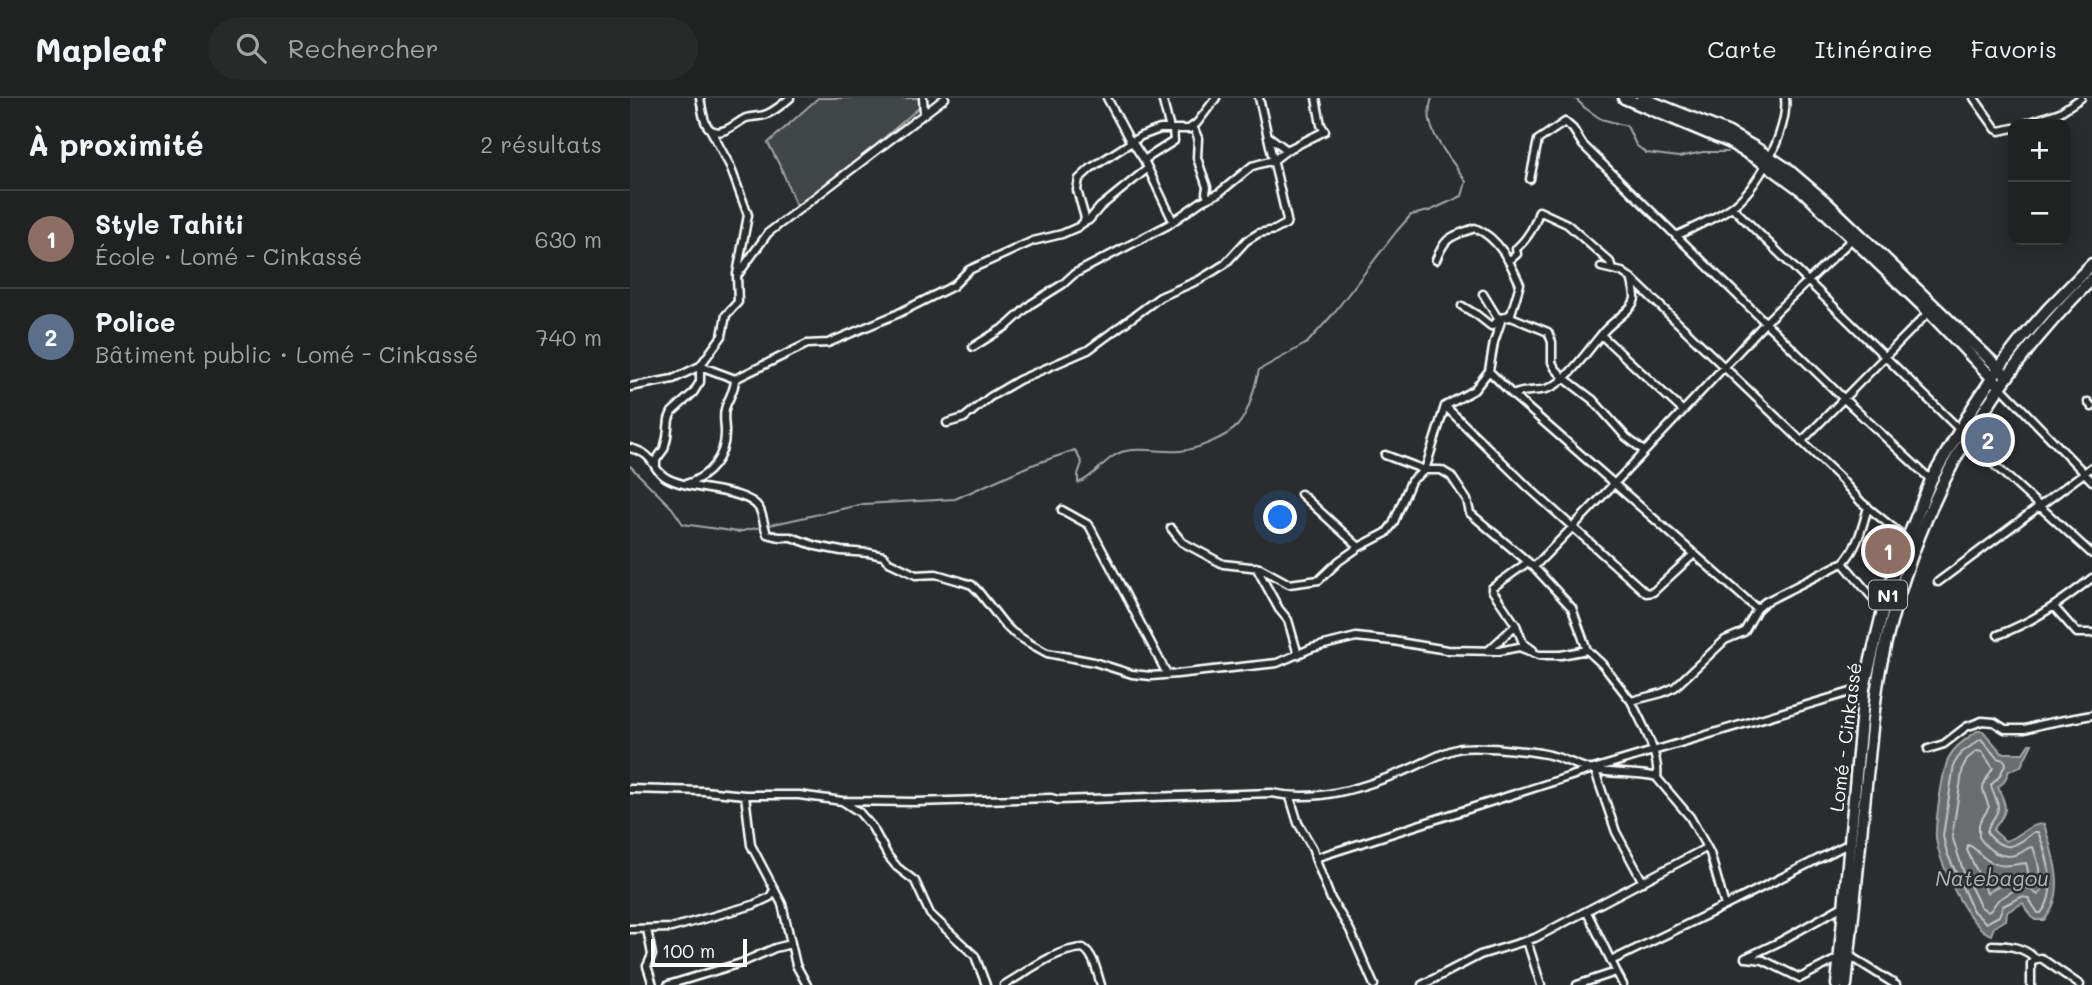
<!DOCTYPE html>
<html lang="fr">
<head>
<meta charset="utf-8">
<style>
  body { margin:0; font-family:Mali,sans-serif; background:#282a2a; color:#f1f3f6 }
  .controls { position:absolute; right:21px; top:21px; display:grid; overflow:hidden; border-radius:14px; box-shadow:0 4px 18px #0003 }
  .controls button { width:63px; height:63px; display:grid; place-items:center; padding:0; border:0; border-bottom:2px solid #3d3f40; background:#202222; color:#f1f3f6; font:35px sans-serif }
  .scale { position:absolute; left:21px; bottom:18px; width:96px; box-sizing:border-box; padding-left:7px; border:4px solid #fff; border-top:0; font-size:19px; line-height:24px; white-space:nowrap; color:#fff; -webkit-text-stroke:5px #2a2d2e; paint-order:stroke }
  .you { position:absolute; left:651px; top:420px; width:24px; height:24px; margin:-18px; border:5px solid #fff; border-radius:50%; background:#1a73e8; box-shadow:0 0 0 10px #1a73e833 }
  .badge { display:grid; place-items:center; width:46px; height:46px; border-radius:50%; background:#8c9099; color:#fff; font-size:23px; font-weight:700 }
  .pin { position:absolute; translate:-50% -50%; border:4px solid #fff; box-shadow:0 2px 7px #0006 }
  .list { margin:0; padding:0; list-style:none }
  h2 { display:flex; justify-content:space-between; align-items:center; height:91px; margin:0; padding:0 28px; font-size:30px }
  h2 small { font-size:23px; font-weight:400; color:#a2a4a5 }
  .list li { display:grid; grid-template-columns:46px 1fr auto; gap:21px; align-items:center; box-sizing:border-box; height:98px; padding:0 28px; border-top:2px solid #3d3f40 }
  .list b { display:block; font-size:26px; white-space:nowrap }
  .list p { margin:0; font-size:23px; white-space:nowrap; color:#a2a4a5 }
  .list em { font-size:23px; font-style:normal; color:#a2a4a5 }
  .icon { flex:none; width:38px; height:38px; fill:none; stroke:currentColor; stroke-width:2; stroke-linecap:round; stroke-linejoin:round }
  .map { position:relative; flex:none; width:1462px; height:887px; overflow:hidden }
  header { display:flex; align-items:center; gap:42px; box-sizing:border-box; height:98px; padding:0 35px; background:#202222; border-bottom:2px solid #3d3f40 }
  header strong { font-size:33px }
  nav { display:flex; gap:38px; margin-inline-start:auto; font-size:24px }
  .search { width:490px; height:63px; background:#282a2a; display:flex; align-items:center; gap:18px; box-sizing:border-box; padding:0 24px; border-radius:38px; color:#a2a4a5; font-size:26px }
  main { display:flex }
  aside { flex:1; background:#202222 }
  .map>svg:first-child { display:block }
</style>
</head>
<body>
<header>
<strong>Mapleaf</strong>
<div class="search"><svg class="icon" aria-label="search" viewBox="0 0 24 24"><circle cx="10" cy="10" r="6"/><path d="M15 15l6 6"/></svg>Rechercher</div>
<nav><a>Carte</a><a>Itinéraire</a><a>Favoris</a></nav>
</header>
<main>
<aside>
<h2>À proximité<small>2 résultats</small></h2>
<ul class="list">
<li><span class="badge" style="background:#8d6e63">1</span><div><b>Style Tahiti</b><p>École · Lomé - Cinkassé</p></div><em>630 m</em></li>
<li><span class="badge" style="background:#5c6f8a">2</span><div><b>Police</b><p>Bâtiment public · Lomé - Cinkassé</p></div><em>740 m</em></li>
</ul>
</aside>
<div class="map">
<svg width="1462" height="887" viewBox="0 0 1462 887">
  <rect width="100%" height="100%" fill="#2a2d2e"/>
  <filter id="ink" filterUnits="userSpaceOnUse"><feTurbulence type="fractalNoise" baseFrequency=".0143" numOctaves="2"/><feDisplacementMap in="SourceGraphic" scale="14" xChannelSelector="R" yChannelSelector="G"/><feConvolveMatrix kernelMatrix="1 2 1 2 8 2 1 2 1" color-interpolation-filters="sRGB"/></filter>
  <g filter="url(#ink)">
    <!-- green -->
    <path fill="#414445" stroke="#a0a2a2" stroke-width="2" d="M188,0H289L291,8L203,84L167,111L152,72L138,45Z"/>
    <!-- water -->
    <path fill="#6a6c6d" stroke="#a6a7a7" stroke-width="2" d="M1347,633H1353L1372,655H1393L1399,646H1402L1391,668L1379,673L1374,684L1368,689C1378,713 1378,711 1363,732L1375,743C1392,739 1396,726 1414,726C1423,758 1438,795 1414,822H1405L1397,813L1393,805L1377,814L1376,822L1364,829L1361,837C1337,828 1309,765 1306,740C1305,724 1312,679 1317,664C1322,649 1336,642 1347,633Z"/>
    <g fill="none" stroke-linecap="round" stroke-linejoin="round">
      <!-- shore -->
      <path stroke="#c3c4c5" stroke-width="2" d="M1351,641L1367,660L1374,662L1376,665L1369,679L1361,687C1362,695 1368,702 1368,709C1368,720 1357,724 1357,735C1376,757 1385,748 1404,734H1408C1417,756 1429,795 1411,815H1408L1398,800L1391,799L1373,808L1369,818L1356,825L1343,813L1317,755L1313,738L1324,666L1331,655Z
        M1347,653L1352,654L1363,670C1351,690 1350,686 1359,709L1349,726V739C1358,753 1372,762 1388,756C1395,753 1397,749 1403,749L1408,764L1412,792L1408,797L1398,790H1388L1368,802L1361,812L1358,814L1350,808L1334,775L1322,738L1333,669L1337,661Z
        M1338,747C1344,749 1347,753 1352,758C1367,771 1378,768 1396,765L1399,777L1382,781L1357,795L1337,752Z"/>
      <!-- stream -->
      <path stroke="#a6a7a7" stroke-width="2" d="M945,0L955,10L971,21L997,28L1006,47L1016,55L1049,59L1073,54H1097
        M0,368L42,410L53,426L108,434L234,406L325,401L399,368L445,352L452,365L448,376V385C466,379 477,356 496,353C514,349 533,355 550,353C566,352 597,339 608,327C620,313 624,290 629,272L677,245L703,216L766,134L781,117L799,113L832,98L836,84C821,58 790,33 802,0"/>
      <defs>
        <path id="minor" d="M70,0C72,9 73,26 80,31C91,40 107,24 116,20C123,18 131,19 137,16C146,12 153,6 160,0
          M293,0L294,15
          M477,0L500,43
          M532,0L540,31
          M1344,0L1366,31L1370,33L1383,30
          M1395,26L1430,14L1451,0
          M563,28L568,40L567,60L577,89L576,95L578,100
          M80,31L100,68L118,117L107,176
          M638,38L657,52
          M501,42L514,62L543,123
          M514,62L544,43L543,32
          M900,81L908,42L935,24L943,31L953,47L1214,301L1301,382
          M1102,109L1329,331
          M453,125L459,122L470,109L517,71
          M1046,138C1064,129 1084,121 1100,110C1127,93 1159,32 1155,0
          M880,162L887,156L886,151C898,140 905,129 909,113L937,126L980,164L982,171
          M971,169L992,174L1002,181L1209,379L1231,404L1277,441
          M853,196L867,219L872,220
          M832,208L847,217L861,228L872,220L881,219L918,234L922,244V264L925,270L934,280L963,302L996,339L1014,353
          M971,237C978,225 1004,212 1005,200C1005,194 1003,188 1002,183
          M343,249L378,227L401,206L433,186L444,176L538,127L572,103L589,95L622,68L644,62L657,52L695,33L691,27L686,0
          M859,273L883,297C894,291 905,294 916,291C935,287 958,252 971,237L1052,312
          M1370,288L1462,383
          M0,289L43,281L70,268L105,281L177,246L198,245L267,216L323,188L339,172L403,143L432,136L448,129L453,125L455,120L447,92L449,81L461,70L511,38L530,31H559L567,25L586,0
          M883,297L1127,511
          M1458,304L1462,309
          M815,308L898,389L1016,495L1023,494L1064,456
          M317,325L334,320L360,299L389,282L458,252L530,199L569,182L595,166L616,143L629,135L645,132L656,126L657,122L629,0
          M1336,341L1462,456
          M1171,344L1299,214
          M0,350C29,358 18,369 37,380C59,393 116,390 129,410C133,417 134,428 137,436L149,439H161L186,448L211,453L239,455L253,458L259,464L286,477L306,476L330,483L342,487L348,493L374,526L382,534L399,545L417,555L464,564L502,576L521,578L547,576L647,565L682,550L726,539L763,543L817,552L869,553L889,549L909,557H931L957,552L972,566L1001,603L1032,595L1045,589L1095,542L1114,534L1127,511L1135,504L1210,466L1213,465L1253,512
          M755,357L795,372H811L821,378L837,402L840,415L904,469L942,510L957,552
          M26,367V362L34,351L37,339L39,321L42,314L63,295L70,284V268L92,238L96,217L108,204L107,178L138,135L315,0
          M56,386C79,379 96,359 95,333C95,326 93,319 95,311C98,300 105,293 105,281
          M671,396L729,449
          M432,412L459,427L537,576
          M541,430L552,444L593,466L630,470L659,486L689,482L709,463L729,449L756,435L763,426L781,383L795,372L815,308L844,292L859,273L864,244L872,220L881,216L890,186C880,164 869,140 845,130C821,139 816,137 806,162
          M898,464L862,490V492L886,527L893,545L903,552
          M1213,465C1228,449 1232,430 1238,409
          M626,469L649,511L658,522L668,557
          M904,469C982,389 1058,308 1134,226C1162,197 1193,170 1222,141
          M1308,484L1462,369
          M1424,509L1447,535H1462
          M1368,537C1405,523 1431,504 1462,480
          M859,552L886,527
          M1001,603C1011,623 1030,657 1027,680L1060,719L1080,755L1095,808
          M1298,651L1314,646L1336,629L1352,623L1364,624L1375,631H1395L1413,626L1462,617
          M965,673L986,734L1013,784
          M0,691L74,693L115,697H169L212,703L285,704L421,700L428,702L642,695C688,705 735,689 777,672C794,665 810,655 827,651C843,647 907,653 923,658C938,662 954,672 969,673C988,676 1008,674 1027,679
          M115,697L121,747L152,806L166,867L177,887
          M660,699L668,725L683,751L685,760L701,801L720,832L744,887
          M212,703L229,714L242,729L258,758L267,769L285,783L300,816L345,858L356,887
          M685,760L963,671L1234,590
          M957,814L993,887
          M0,831L41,830L123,807L140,799L144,792
          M17,831L22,857L17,868L23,887
          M897,843L911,887
          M1362,847C1378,847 1394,849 1406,861
          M1220,858L1266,887
          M1115,860L1147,845L1213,808
          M1117,860L1133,862L1170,880L1209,860
          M981,863L1095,808L1220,745
          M38,887L111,865L145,850L161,846
          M374,887C399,873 423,852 453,850C464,856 467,875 471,887
          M792,887L850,857L905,840L1076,750
          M947,887L986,874
          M1401,887V865L1403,862L1411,860L1450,887"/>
        <path id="primary" d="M994,0L1099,44L1136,66L1174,94L1299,214L1370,288
          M1012,0L1099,35L1124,49L1156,70L1198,106L1377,278"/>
        <path id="trunk" d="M1207,887L1234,590L1253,512L1265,472L1301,382L1343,309L1369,270L1390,243L1418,211L1462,166
          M1216,887C1223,820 1229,753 1236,687C1241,646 1243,605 1251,566C1283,414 1352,290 1462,181"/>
      </defs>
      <!-- minor casing -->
      <use href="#minor" stroke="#fff" stroke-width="11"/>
      <!-- primary casing -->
      <use href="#primary" stroke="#fff" stroke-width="15"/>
      <!-- trunk casing -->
      <use href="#trunk" stroke="#fff" stroke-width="15"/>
      <!-- minor -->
      <use href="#minor" stroke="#2a2d2e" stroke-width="6"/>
      <!-- primary -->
      <use href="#primary" stroke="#2a2d2e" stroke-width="10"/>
      <!-- trunk -->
      <use href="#trunk" stroke="#2a2d2e" stroke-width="10"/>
    </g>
  </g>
  <g text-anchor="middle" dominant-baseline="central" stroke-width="5" stroke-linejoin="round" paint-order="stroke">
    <!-- shield labels -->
    <rect fill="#2a2d2e" stroke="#bfc0c0" stroke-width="2" x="1239" y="482.5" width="38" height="29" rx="5"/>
    <g font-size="18" font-weight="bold" fill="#fff">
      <text x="1258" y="497">N1</text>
    </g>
    <!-- street labels -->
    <g font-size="19" fill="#fff" stroke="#2a2d2e">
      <text transform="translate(1215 639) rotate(-83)">Lomé - Cinkassé</text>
    </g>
    <!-- water labels -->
    <g font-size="21" font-style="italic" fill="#b4b6b6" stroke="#2a2d2e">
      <text x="1362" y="779">Natebagou</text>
    </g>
  </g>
</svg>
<div class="controls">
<button>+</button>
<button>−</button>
</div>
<div class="scale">100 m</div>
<div class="you"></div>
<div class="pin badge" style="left:1258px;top:453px;background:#8d6e63">1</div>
<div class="pin badge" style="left:1358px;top:342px;background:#5c6f8a">2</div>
</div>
</main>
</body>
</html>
